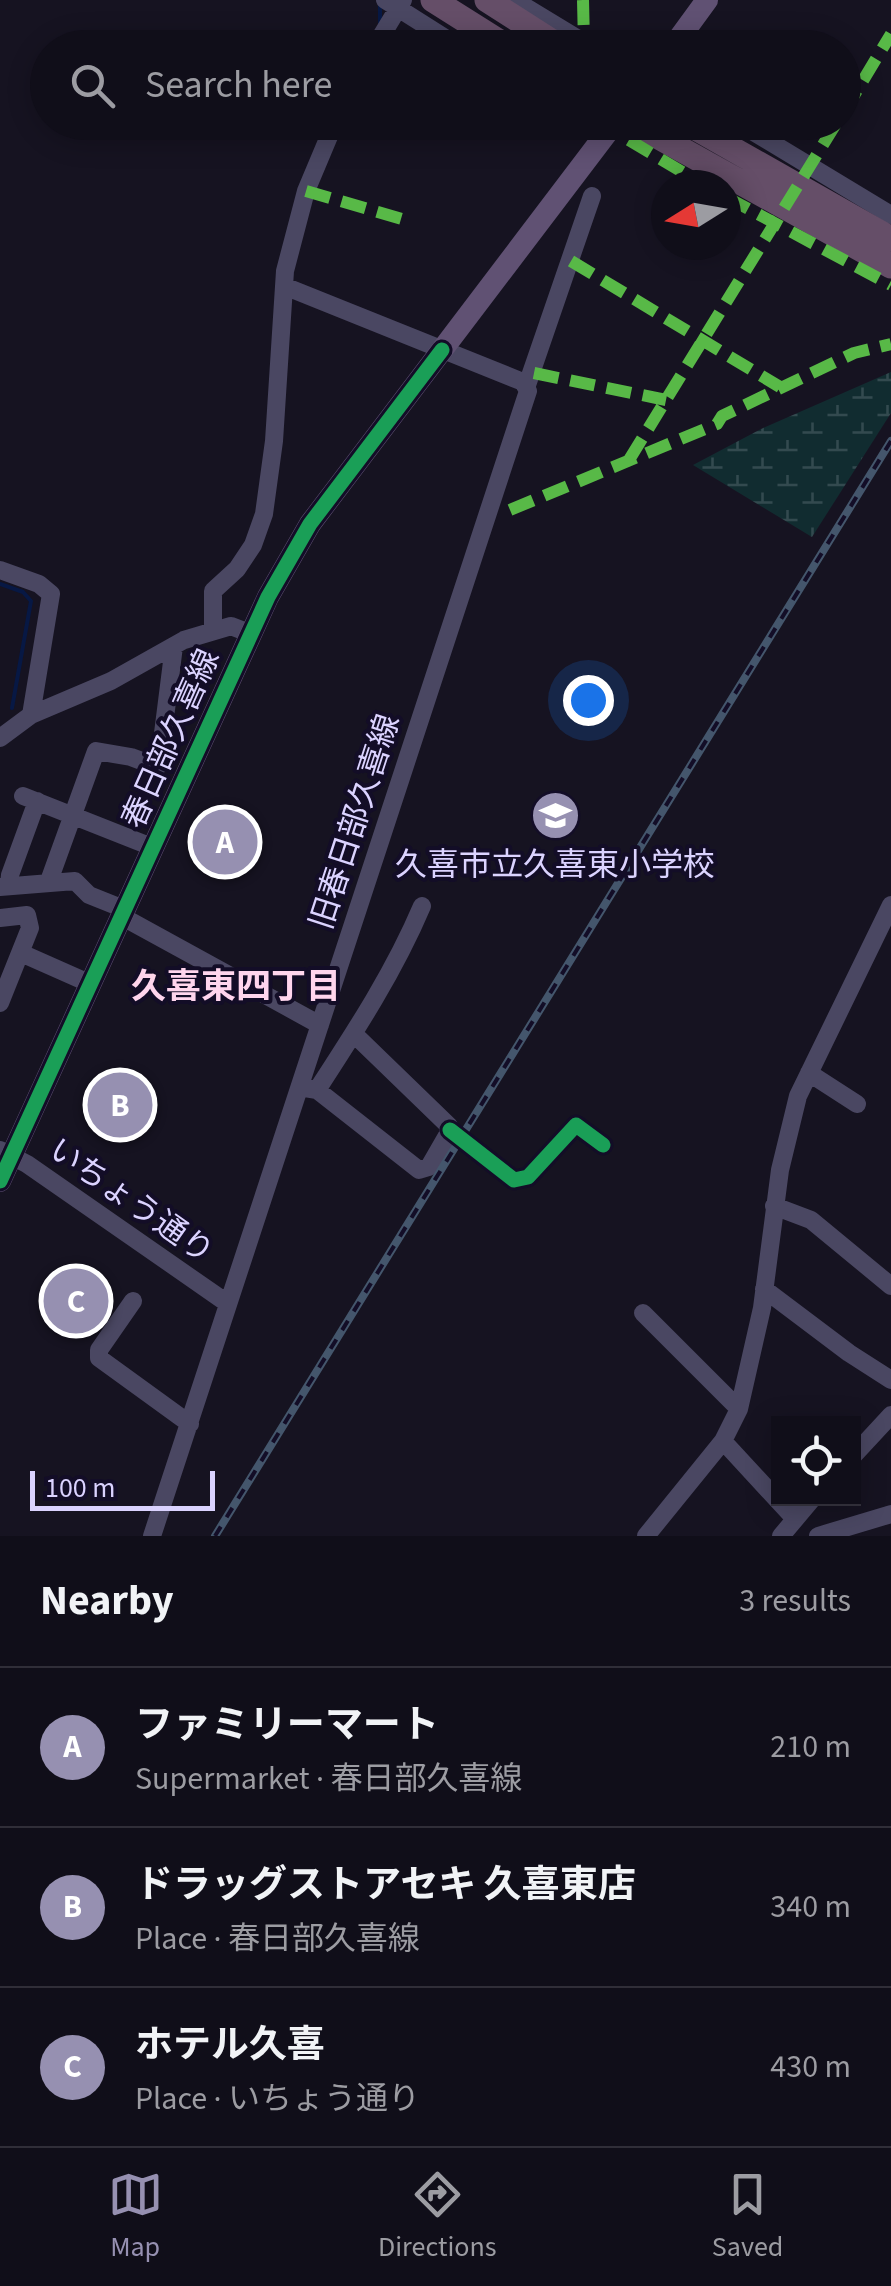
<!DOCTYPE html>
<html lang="en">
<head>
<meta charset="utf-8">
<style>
  body { margin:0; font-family:"Source Sans 3","Noto Sans JP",sans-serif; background:#1e1c26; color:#f1f3f6 }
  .controls { position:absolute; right:30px; bottom:30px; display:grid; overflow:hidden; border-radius:0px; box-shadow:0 5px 25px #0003 }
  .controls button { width:90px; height:90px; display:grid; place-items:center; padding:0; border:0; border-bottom:2px solid #302e38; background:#100e19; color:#f1f3f6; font:50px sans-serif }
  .compass { position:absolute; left:651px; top:170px; width:90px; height:90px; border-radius:50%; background:#100e19; box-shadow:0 5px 25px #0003; rotate:259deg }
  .scale { position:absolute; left:30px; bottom:25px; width:185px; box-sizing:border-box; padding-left:10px; border:5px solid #dbd3ff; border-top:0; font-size:28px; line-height:35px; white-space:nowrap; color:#dbd3ff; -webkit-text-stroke:8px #130d27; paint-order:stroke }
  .you { position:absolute; left:588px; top:700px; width:35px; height:35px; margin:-25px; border:8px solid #fff; border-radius:50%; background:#1a73e8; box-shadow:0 0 0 15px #1a73e833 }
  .badge { display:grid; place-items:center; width:65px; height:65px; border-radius:50%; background:#9690b1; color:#fff; font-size:32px; font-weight:700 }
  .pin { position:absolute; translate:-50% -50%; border:5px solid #fff; box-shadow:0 2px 10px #0006 }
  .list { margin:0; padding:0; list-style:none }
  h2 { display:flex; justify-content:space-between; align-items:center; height:130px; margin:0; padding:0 40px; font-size:42px }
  h2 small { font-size:32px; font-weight:400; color:#9c9ca2 }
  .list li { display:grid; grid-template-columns:65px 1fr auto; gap:30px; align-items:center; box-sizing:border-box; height:160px; padding:0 40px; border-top:2px solid #302e38 }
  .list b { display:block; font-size:38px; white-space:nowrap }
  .list p { margin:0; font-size:32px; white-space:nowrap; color:#9c9ca2 }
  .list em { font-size:32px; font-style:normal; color:#9c9ca2 }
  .icon { flex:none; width:55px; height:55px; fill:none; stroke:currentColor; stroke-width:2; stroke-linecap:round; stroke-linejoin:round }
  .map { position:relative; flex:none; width:891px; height:1536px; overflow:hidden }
  .search { position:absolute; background:#100e19; box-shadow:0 5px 25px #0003; left:30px; right:30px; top:30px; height:110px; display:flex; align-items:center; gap:25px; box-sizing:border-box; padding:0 35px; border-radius:55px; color:#9c9ca2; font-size:38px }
  .sheet { height:610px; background:#100e19 }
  nav { display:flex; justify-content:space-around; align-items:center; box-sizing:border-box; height:140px; border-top:2px solid #302e38; background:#100e19; font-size:28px; color:#9c9ca2 }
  nav a { display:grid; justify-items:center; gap:5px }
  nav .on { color:#9690b1 }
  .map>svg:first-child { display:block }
</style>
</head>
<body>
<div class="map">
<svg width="891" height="1536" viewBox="0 0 891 1536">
  <defs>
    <pattern id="wetland-marsh" width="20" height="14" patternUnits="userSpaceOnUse" patternTransform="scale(2.5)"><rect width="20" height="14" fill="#112c30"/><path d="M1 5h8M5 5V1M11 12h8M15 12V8" fill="none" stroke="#334a4f"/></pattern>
  </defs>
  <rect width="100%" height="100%" fill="#161321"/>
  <!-- wetland -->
  <path fill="url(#wetland-marsh)" d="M891,372V413L812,537L693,465L761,429Z"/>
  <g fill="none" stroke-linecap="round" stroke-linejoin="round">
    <!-- stream -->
    <path stroke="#071844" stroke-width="4" d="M380,25V4
      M0,584L23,592L31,601L12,708"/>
    <!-- minor -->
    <path stroke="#4a4762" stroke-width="18" d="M385,0L461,48
      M514,0L593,48
      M374,48L403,0
      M582,122L605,135
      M737,122L891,215
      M527,385L592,196
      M0,570L39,584L51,594L31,715
      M213,631V591L237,569L253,545L264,514L274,441L285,271L306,191L335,122
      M0,738L31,715L111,681L184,640L231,626L249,633
      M23,796L152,847
      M49,881L96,751L131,757L155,766L159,765L174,646
      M9,885L10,875L37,801
      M0,887L75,881L89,895L124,909
      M121,916L320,1025
      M0,918L27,915L30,928L0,1003
      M21,953L91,984
      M809,1073L857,1104
      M305,1088L317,1090C356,1030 394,972 422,906
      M317,1090L419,1170L429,1167L448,1134L449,1126L354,1034
      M0,1150L27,1164L227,1303
      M774,1206L811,1220L891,1286
      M764,1289L849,1353L891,1380
      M133,1301L99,1350V1358L190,1424
      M643,1313L739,1409
      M723,1441L795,1519
      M854,1455L891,1415
      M152,1536L528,391L523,382L284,286
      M646,1536L723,1441L739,1409L762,1308L780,1170L798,1096L891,905
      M781,1536L813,1498
      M818,1536L891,1514"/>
    <!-- major -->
    <path stroke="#605173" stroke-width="22" d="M672,48L707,0
      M0,1181L268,597L310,524L615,122"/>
    <!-- highway -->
    <path stroke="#654e68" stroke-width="25" d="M433,0L509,48
      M487,0L562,48
      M632,122L891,266
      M685,122L891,239"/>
    <defs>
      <path id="rail" d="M215,1536L891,441"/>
    </defs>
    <!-- rail casing -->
    <use href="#rail" stroke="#44566c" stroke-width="8"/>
    <!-- rail -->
    <use href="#rail" stroke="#130d27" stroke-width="4" stroke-dasharray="11" stroke-linecap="butt"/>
    <!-- quiet -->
    <path stroke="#58b947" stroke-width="12" stroke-dasharray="25 12" stroke-linecap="butt" d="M583,0L584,43
      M844,112L891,34
      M629,140L704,185
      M306,191L409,221
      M726,197L891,285
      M571,261L780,387
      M534,373L666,400
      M629,460L837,122
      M510,510L717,424L722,416L854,353L891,344"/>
    <defs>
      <path id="cycleway" d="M450,1130L514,1180L528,1177L576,1125L603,1145
        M0,1181L268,597L310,524L442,350"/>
    </defs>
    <!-- cycleway casing -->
    <use href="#cycleway" stroke="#130d27" stroke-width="21"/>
    <!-- cycleway -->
    <use href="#cycleway" stroke="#1a9f57" stroke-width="15"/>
  </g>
  <!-- icons -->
  <defs>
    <symbol id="school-disc" viewBox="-11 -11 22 22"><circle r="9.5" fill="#9690b1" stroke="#130d27"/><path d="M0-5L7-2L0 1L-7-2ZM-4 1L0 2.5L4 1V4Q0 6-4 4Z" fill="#fff"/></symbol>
  </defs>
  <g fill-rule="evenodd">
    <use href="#school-disc" x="528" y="788" width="55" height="55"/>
  </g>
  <g text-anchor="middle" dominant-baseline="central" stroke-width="8" stroke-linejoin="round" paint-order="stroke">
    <!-- street labels -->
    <g font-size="32" fill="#dbd3ff" stroke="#130d27">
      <text transform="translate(171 739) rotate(-66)">春日部久喜線</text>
      <text transform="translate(355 822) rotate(-72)">旧春日部久喜線</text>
      <text transform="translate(131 1201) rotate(35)">いちょう通り</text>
    </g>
    <!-- poi labels -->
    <g font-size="32" fill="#dbd3ff" stroke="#130d27">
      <text x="555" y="865">久喜市立久喜東小学校</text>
    </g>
    <!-- neighbourhood labels -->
    <g font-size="35" font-weight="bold" fill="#ffd5ed" stroke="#130d27">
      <text x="236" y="987">久喜東四丁目</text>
    </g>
  </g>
</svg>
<div class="controls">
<button><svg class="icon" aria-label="locate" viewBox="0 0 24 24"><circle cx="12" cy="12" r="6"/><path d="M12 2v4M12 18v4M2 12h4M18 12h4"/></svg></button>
</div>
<svg class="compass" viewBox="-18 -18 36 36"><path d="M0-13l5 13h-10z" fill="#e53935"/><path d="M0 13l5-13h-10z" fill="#9c9ca2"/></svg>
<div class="scale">100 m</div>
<div class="you"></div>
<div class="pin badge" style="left:225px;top:842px">A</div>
<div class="pin badge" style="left:120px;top:1105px">B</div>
<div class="pin badge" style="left:76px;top:1301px">C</div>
<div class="search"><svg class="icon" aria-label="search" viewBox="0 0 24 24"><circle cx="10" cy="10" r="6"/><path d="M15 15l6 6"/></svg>Search here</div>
</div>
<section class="sheet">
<h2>Nearby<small>3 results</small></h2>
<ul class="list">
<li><span class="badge">A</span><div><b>ファミリーマート</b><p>Supermarket · 春日部久喜線</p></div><em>210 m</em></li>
<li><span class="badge">B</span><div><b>ドラッグストアセキ 久喜東店</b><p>Place · 春日部久喜線</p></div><em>340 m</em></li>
<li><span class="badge">C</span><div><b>ホテル久喜</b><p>Place · いちょう通り</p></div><em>430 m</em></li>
</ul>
</section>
<nav>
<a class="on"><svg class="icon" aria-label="map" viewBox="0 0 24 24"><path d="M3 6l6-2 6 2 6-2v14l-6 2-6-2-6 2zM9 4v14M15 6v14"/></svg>Map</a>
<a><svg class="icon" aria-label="directions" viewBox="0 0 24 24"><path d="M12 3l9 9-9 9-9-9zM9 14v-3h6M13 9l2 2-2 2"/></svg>Directions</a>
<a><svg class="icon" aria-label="saved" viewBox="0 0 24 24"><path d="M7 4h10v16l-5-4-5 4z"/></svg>Saved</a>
</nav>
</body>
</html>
